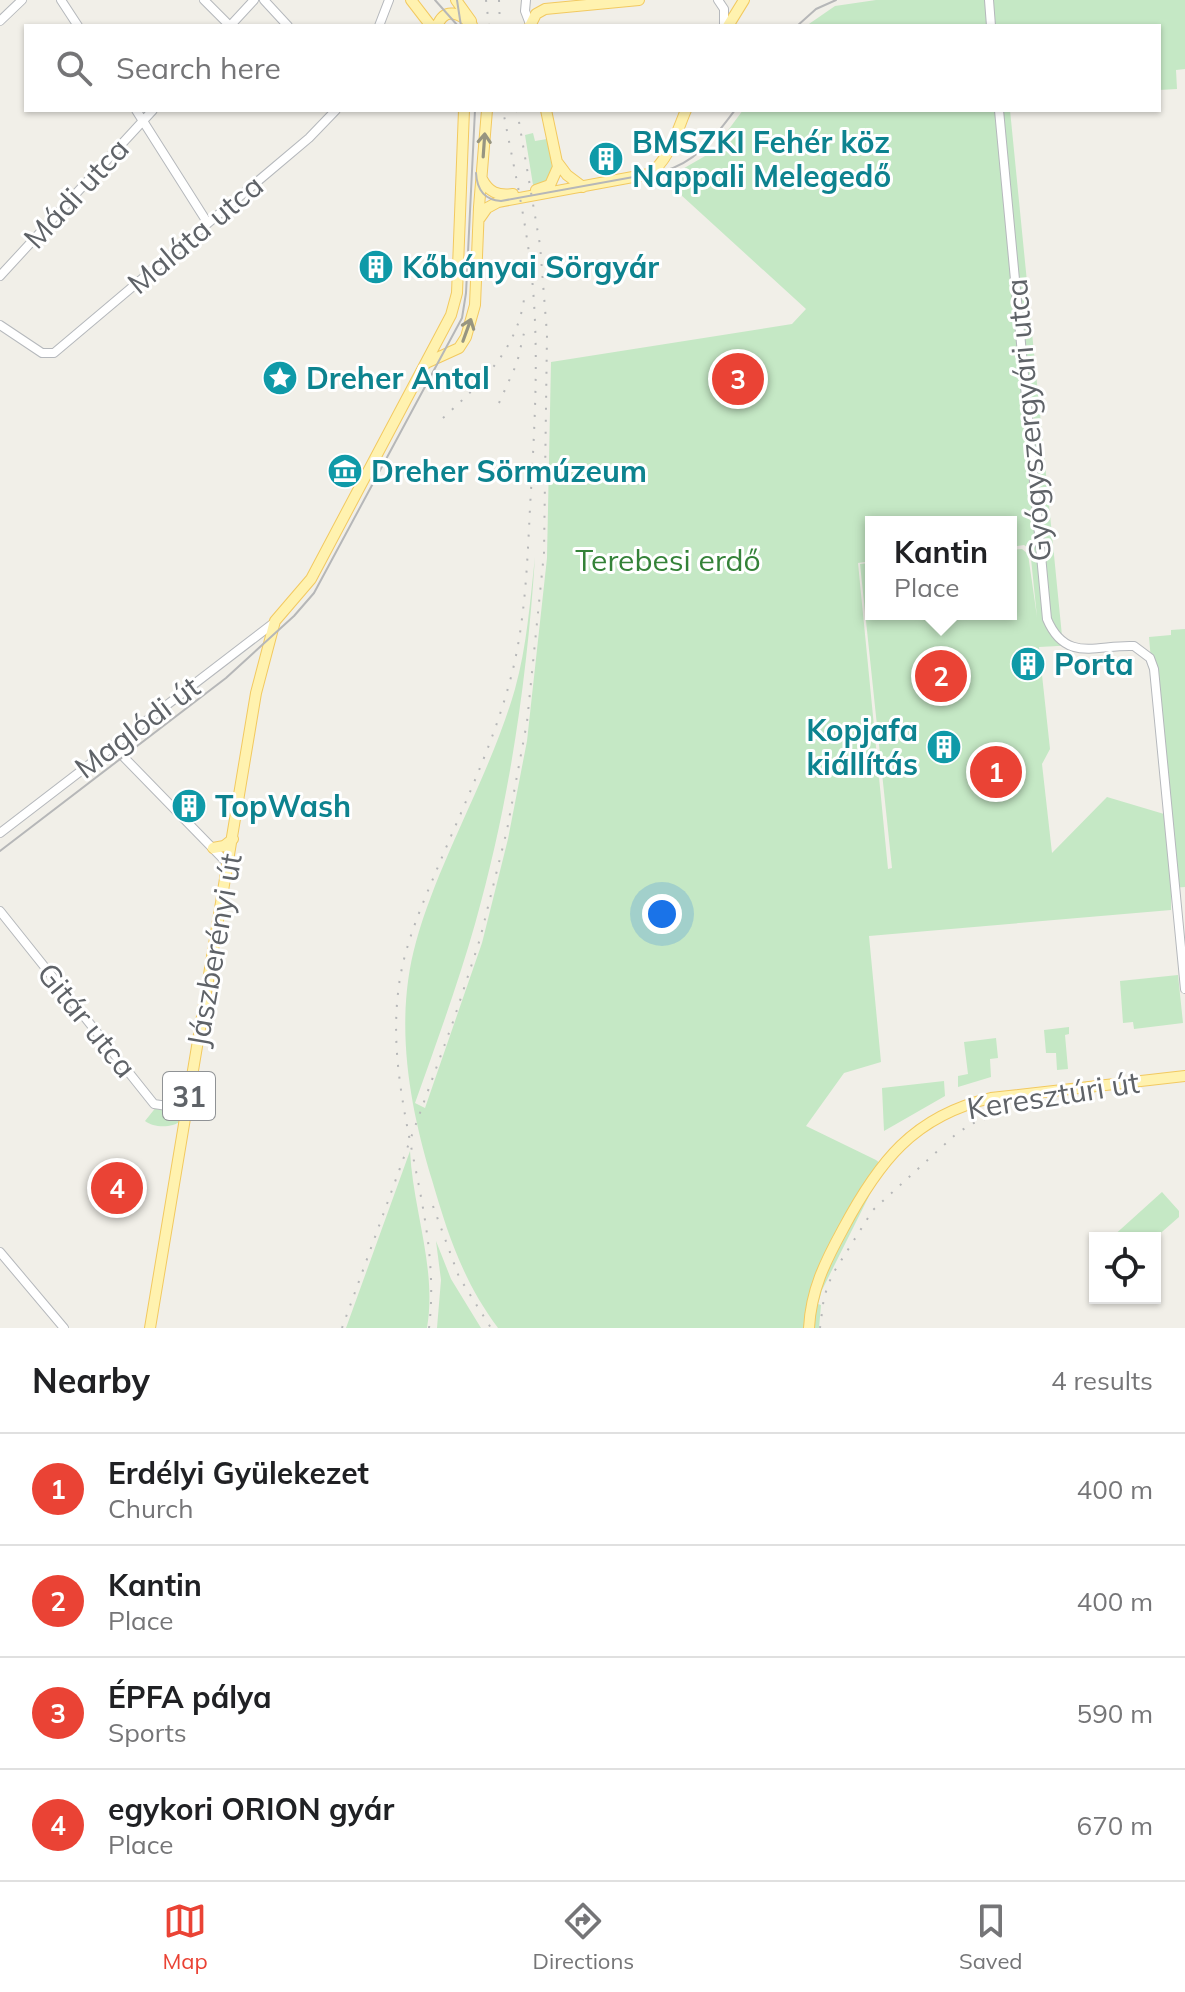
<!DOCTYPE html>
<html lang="en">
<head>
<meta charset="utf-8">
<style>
  body { margin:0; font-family:Mulish,sans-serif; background:#f2f2f2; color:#202124 }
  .controls { position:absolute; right:24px; bottom:24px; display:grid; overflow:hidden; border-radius:0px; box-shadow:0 2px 6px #0004 }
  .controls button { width:72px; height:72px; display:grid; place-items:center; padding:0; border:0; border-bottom:2px solid #e0e0e0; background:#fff; color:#202124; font:40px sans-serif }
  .you { position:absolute; left:662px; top:914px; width:28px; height:28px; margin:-20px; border:6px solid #fff; border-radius:50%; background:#1a73e8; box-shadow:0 0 0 12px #1a73e833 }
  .badge { display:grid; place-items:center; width:52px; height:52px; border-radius:50%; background:#ea4335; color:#fff; font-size:26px; font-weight:700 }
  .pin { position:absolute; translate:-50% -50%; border:4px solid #fff; box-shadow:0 2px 8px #0006 }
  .popup { position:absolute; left:865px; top:516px; width:152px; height:104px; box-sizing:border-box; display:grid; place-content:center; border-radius:0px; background:#fff; filter:drop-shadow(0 2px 6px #0005); font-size:26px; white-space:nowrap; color:#757577 }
  .popup b { font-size:30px; color:#202124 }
  .popup::after { content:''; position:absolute; left:50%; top:100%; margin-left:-16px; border:16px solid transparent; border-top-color:#fff }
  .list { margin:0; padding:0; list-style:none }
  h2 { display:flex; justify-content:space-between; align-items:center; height:104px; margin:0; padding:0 32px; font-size:34px }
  h2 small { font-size:26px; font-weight:400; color:#757577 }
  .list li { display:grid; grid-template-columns:52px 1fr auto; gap:24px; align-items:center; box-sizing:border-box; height:112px; padding:0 32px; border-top:2px solid #e0e0e0 }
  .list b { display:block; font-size:30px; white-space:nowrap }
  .list p { margin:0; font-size:26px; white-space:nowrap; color:#757577 }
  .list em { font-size:26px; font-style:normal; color:#757577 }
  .icon { flex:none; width:44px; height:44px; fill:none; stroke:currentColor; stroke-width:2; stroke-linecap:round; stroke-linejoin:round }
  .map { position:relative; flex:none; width:1185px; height:1328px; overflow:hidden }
  .search { position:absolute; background:#fff; box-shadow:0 2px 6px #0004; left:24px; right:24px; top:24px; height:88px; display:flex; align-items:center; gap:20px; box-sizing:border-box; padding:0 28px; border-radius:0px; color:#757577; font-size:30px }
  .sheet { height:552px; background:#fff }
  nav { display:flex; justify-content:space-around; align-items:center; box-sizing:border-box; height:112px; border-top:2px solid #e0e0e0; background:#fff; font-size:22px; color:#757577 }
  nav a { display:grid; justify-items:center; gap:4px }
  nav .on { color:#ea4335 }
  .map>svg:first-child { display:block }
</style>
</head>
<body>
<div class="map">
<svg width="1185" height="1328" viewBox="0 0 1185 1328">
  <rect width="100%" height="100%" fill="#f1efe8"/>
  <!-- green -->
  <path fill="#c5e8c5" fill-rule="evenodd" d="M876,0H1185V69L1176,70L1177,89L1159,90V26H806L835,6Z
    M743,110H1010L1062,636L1077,645L1039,647L1050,749L1042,764L1052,853L1107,797L1164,814L1149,637L1171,635V630L1185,629V887L1171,888V910L869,936L881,1062L844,1073L806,1126L876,1160L886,1168L877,1180L822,1290L818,1304L821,1305L819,1328H498C463,1281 448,1235 432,1180C409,1104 394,1021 416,942C440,856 490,776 515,689C527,646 530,601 535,557C527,681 509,804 475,924C458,984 436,1044 415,1103L425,1108L482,943L508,839L527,741L547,558L551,362L792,324L806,309L669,184L667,178L712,152ZM871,522H1011V547L1024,545L1030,549L1037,617L1028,554L1022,549L1011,550V614H871V563L860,564L892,868L888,869L858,563L871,561Z
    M533,133L535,141L547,139L552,167L545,183L533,185L525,135Z
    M1178,975L1183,1023L1134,1029L1133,1022L1123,1023L1120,981Z
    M1069,1027V1034L1065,1035L1068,1069L1057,1070L1056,1053H1046L1044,1030Z
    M996,1038L998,1058L990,1059L991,1077L958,1087V1076L968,1074L964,1042Z
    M944,1081L945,1096L884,1131L882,1088Z
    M157,1106L176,1110L181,1121C172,1128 154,1128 145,1121Z
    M410,1151C413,1211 437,1268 427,1328H346Z
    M1162,1192L1179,1211V1217L1155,1238H1111Z
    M436,1241L451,1279L481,1328H437L441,1280Z"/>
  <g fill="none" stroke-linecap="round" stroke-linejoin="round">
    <defs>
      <path id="minor" d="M61,0L78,26
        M204,0L230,26L254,0
        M264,0L288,26
        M526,0L525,11L530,24
        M718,0L724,9V26
        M989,0L991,26
        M0,21L22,0
        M379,26L389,0
        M136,110L207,222
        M999,110L1047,619C1066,664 1098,644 1134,646L1150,658L1154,669L1185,989
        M0,276L153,110
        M0,325L42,353H54L309,138L336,110
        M112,745L228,864
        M0,833L275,622
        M0,911L154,1104L187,1109
        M0,1252L64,1328"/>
      <path id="major" d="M411,0L431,26
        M456,0L471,21
        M437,26C445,6 460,13 472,25
        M530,26L536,14L545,9L639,0
        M728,26L744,0
        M558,163L567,175L583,187
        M482,179C489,192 497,196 513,194
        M536,190L550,185L558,167L546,110
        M480,218L487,208L498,202L649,174C669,161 677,131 686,110
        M426,363L459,348L466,337L475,305L479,207L487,110
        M213,848L224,846L233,839
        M150,1328L256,693L275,621L311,579L451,315L457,293L464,110
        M809,1328C811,1290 825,1262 843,1229C878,1163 913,1116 991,1098L1185,1076"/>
    </defs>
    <!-- minor casing -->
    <use href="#minor" stroke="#b5b8bc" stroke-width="10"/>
    <!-- major casing -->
    <use href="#major" stroke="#f2c960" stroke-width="12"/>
    <!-- minor -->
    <use href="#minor" stroke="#fff" stroke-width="8"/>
    <!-- major -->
    <use href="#major" stroke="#fff2af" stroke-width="10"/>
    <!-- tram -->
    <path stroke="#b6b7b8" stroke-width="2" d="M435,0L458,26
      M457,0L461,26
      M797,26L816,9L836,0
      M476,173C477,190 484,200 501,201L661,172C696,163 714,138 735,110
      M0,851L226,678L294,616L314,593L462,318L466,293L475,110"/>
    <!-- rail -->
    <path stroke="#b6b7b8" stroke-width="2" stroke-dasharray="2 10" stroke-linecap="butt" d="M486,0L489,26
      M499,0L500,26
      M499,403L517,363L524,333
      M443,418C483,381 520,348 525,291
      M433,1206L459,1277L491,1328
      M342,1328L454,1019L480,939L507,830L527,722L544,553L547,334L540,245L517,110
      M429,1328C443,1214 385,1107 398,993C402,952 419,912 435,874C460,813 490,752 508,688C525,630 527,568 530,508C534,436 539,362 533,289C528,229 514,169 503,110
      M820,1328L824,1297L832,1275L873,1210L955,1135L971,1124L1034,1102"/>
  </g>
  <!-- one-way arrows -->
  <defs><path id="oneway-shaft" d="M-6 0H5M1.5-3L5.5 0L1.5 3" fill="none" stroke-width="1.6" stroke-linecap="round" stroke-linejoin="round" transform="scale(2)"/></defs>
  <g stroke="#979581">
    <use href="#oneway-shaft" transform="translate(484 145) rotate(-86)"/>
    <use href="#oneway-shaft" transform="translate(467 330) rotate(-70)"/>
  </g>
  <!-- icons -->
  <defs>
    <symbol id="building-disc" viewBox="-11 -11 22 22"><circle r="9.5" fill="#0f9aa8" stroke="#fff"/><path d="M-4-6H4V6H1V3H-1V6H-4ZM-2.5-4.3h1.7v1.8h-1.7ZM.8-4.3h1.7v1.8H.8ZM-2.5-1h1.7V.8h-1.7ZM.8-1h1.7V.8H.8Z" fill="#fff"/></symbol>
    <symbol id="sight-disc" viewBox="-11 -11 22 22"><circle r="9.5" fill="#0f9aa8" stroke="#fff"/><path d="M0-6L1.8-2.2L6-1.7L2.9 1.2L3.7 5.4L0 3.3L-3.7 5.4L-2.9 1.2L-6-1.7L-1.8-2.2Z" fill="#fff"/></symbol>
    <symbol id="museum-disc" viewBox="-11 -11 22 22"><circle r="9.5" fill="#0f9aa8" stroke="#fff"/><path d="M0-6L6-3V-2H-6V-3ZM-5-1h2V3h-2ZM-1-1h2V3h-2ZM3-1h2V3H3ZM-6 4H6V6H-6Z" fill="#fff"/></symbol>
  </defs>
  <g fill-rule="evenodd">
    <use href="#building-disc" x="586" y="139" width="40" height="40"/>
    <use href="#building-disc" x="356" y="247" width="40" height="40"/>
    <use href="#sight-disc" x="260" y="358" width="40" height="40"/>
    <use href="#museum-disc" x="325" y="451" width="40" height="40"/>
    <use href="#building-disc" x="1008" y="644" width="40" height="40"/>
    <use href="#building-disc" x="924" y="727" width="40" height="40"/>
    <use href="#building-disc" x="169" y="786" width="40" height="40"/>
  </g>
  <g text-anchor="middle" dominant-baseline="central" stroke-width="6" stroke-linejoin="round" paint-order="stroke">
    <!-- shield labels -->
    <rect fill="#fff" stroke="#8f9295" stroke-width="2" x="163" y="1072" width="52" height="48" rx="6"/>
    <g font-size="28" font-weight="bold" fill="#5f6368">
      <text x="189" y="1096">31</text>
    </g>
    <!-- culture labels -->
    <g font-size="30" font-weight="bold" fill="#0d838f" stroke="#fff" text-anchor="start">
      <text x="632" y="142">BMSZKI Fehér köz<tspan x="632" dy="34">Nappali Melegedő</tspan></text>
      <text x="402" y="267">Kőbányai Sörgyár</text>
      <text x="306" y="378">Dreher Antal</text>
      <text x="371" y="471">Dreher Sörmúzeum</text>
      <text x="1054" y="664">Porta</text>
      <text x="918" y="730" text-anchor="end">Kopjafa<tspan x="918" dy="34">kiállítás</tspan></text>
      <text x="215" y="806">TopWash</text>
    </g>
    <!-- street labels -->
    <g font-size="30" fill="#5f6368" stroke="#fff">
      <text transform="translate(76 193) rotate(-47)">Mádi utca</text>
      <text transform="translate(195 234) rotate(-40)">Maláta utca</text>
      <text transform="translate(1028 420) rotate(-95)">Gyógyszergyári utca</text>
      <text transform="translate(137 727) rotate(-37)">Maglódi út</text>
      <text transform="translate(214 950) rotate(-80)">Jászberényi út</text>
      <text transform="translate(87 1020) rotate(51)">Gitár utca</text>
      <text transform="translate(1053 1095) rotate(-9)">Keresztúri út</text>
    </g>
    <!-- park labels -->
    <g font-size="30" fill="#348238" stroke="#fff">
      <text x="668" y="560">Terebesi erdő</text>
    </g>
  </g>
</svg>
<div class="controls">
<button><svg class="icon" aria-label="locate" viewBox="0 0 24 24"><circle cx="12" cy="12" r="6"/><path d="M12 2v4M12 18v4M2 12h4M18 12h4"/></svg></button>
</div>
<div class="you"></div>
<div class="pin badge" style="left:996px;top:772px">1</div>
<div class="pin badge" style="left:941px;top:676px">2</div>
<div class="popup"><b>Kantin</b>Place</div>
<div class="pin badge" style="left:738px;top:379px">3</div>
<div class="pin badge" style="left:117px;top:1188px">4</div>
<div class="search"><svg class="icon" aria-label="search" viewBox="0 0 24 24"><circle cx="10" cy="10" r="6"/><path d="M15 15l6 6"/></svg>Search here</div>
</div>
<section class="sheet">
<h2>Nearby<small>4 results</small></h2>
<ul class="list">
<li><span class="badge">1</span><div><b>Erdélyi Gyülekezet</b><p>Church</p></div><em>400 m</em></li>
<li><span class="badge">2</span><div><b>Kantin</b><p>Place</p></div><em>400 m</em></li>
<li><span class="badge">3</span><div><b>ÉPFA pálya</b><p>Sports</p></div><em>590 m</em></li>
<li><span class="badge">4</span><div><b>egykori ORION gyár</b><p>Place</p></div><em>670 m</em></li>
</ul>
</section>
<nav>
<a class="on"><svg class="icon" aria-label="map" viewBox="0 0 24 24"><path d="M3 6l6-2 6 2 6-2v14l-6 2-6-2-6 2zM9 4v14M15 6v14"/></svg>Map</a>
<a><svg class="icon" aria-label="directions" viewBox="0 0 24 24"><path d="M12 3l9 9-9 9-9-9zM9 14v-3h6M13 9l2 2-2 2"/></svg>Directions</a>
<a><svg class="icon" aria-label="saved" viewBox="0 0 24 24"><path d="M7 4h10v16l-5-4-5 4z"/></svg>Saved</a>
</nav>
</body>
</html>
